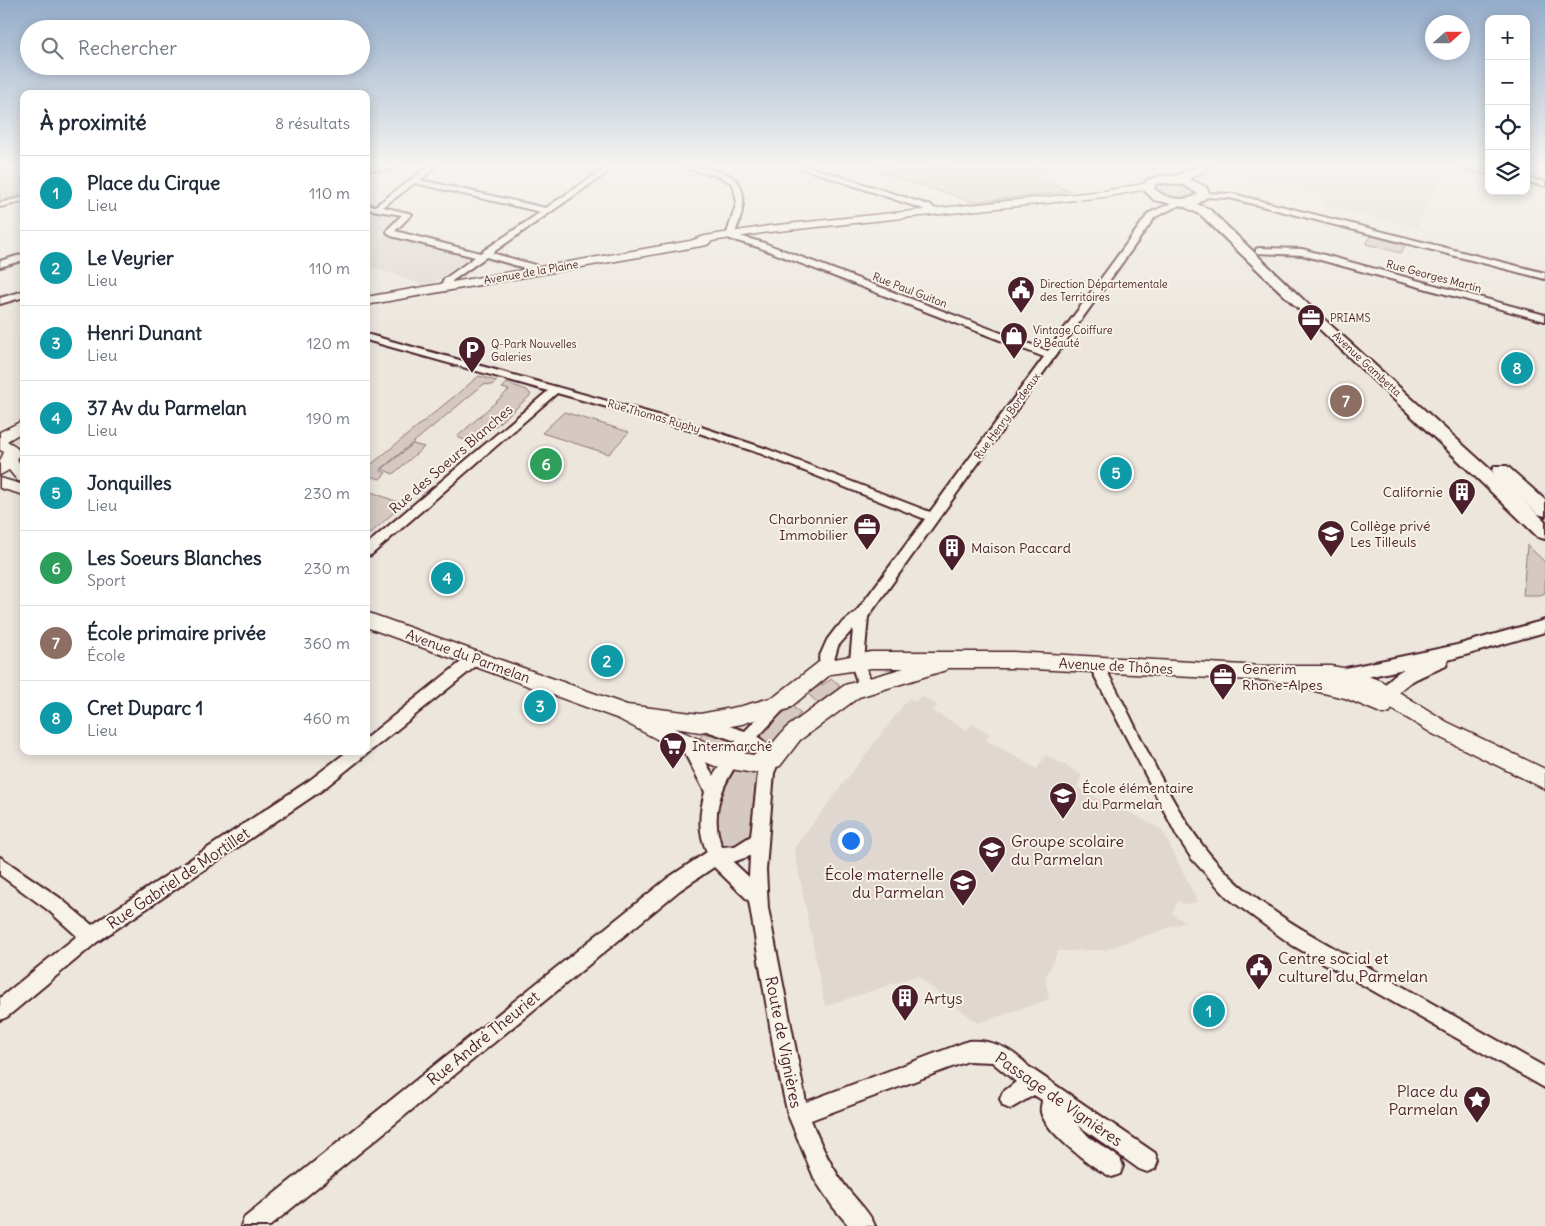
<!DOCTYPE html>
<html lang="fr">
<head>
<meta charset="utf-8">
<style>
  body { margin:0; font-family:Delius,sans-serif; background:#f2f2f3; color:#1f2937 }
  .controls { position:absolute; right:15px; top:15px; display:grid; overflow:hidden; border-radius:10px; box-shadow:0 2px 12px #0003 }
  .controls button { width:45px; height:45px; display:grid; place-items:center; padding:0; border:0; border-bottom:1px solid #e0e1e3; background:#fff; color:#1f2937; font:25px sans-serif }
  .compass { position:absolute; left:1425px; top:15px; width:45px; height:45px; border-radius:50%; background:#fff; box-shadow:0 2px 12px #0003; rotate:69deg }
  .you { position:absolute; left:850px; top:840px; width:18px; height:18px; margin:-12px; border:4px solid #fff; border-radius:50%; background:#1a73e8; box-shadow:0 0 0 8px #1a73e833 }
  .badge { display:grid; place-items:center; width:32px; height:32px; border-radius:50%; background:#4a1f2b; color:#fff; font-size:16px; font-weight:700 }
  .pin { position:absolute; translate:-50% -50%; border:2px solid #fff; box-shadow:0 1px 5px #0006 }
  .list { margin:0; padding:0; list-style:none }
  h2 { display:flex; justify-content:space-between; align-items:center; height:65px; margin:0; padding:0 20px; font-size:21px }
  h2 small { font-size:16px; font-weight:400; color:#747a83 }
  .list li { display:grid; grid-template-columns:32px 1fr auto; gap:15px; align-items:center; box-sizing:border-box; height:75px; padding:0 20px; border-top:1px solid #e0e1e3 }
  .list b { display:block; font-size:19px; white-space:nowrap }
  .list p { margin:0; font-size:16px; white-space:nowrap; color:#747a83 }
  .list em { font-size:16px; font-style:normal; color:#747a83 }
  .icon { flex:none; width:28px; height:28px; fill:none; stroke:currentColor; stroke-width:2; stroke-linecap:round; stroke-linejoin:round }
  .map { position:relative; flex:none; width:1545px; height:1226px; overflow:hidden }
  .search { position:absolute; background:#fff; box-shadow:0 2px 12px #0003; left:20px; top:20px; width:350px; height:55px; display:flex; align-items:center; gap:12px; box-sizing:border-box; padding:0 18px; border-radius:28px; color:#747a83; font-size:19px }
  .panel { position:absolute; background:#fff; box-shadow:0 2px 12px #0003; left:20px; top:90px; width:350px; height:665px; border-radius:10px }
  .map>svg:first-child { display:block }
</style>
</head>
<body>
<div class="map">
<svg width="1545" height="1226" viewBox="0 0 1545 1226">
  <rect width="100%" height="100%" fill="#ece6dd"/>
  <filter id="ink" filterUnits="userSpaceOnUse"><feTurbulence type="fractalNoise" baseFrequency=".02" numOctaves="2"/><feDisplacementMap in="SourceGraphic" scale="10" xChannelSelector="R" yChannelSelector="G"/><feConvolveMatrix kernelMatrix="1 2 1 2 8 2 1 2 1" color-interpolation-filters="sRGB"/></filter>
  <g filter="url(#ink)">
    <!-- built -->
    <path fill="#e0d7d0" d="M1224,167H1426L1446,171L1445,175H1442L1417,227L1321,205L1327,197L1295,188L1298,183L1273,178L1267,186L1252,182L1254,180L1222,168Z
      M366,211L397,216L398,217L380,233L467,256L468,259L429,286L400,278L403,276L366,267Z
      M920,696L937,705L933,711L967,730L972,724L990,734L986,740L1037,769L1046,755L1082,775L1077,787L1116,809L1118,806L1162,830L1198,902L1184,904L1178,901L1172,914L1185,922L1104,950L1058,951L1045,978L1049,996L1047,1000L978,1023L917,976L825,1006L794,848L909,698L916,702Z"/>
    <!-- green -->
    <path fill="#d5c9c2" stroke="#907476" d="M0,167H24V193L0,201Z
      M864,167H1052L1033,179L1071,191L974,202Z
      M1160,183L1184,184L1197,193C1187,205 1164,198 1154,189Z
      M1371,236L1405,245L1401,253L1366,244Z
      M479,376L497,381L492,385L484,384L380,470L386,473L380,479L370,476L367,470L373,463Z
      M507,383L527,390L531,395L475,444L457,437L509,390L502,388Z
      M564,412L629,432L609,454L542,433Z
      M413,444L424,447L393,474L382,469Z
      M366,490L403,504L370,534L366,532L368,498Z
      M1527,545L1545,562V593L1540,595H1523Z
      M832,679L839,684V688L818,703L807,693Z
      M792,706L801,713L774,744C767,743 761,740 757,734Z
      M702,733L731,739L735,742L727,755L699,742Z
      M743,769L753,770L757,773L750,835L740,845L723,847C716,837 713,816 716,804C718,793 727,781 731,771Z"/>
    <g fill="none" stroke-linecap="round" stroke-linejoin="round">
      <defs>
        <path id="minor" d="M366,167H399L395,169L366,170Z
          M428,167H436L420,180L546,208L607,167H615L492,253L535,265L538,271L537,273H531L528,269L486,257L452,281V287L447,290L442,287L443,280L475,257L391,236L387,232L388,229L402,215L366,209V205L375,206ZM415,183L541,212L480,253L395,231L412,214L383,207Z
          M682,167C733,167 757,180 735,233L736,235L764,243L1048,351L1149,213L1179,200L1186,202L1155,217L868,617L864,661L872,686L870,690L865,692L860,690L850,661L853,629L838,646L831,671H821L819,658L827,640L836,628L856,612L925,519L759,453L693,431L557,393L371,555L366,556V545L548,391L366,340V334L701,427L767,449L930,512L1044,357L758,247L730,239L727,233L737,202L733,184L721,177Z
          M799,167H810L932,206L937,212L930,214L926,210Z
          M1458,167L1489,170V174L1462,169Z
          M1526,178L1545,182V186L1526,182Z
          M1204,193L1233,194L1545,273V279L1230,198L1201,197V193Z
          M24,197V201L0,207V203Z
          M1259,248L1302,249L1545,315V321L1302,255L1256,253V249Z
          M24,254V260L0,267V261Z
          M24,291V297L0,304V298Z
          M476,652L481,654L483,658L481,662L322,790L97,942L7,1017L0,1020V998L77,936L48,910L0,875V857L60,898L92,925L310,780L348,751H366V738L471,654Z
          M1096,659L1101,661C1136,722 1161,790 1203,846C1247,904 1315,937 1377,972C1433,1004 1489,1036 1545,1067V1088L1292,945L1228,898L1192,859L1177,836L1089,665L1091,661Z
          M781,697L786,699L789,703L786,707L758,737L770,746L780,759L774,773L769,830L766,870L768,908L806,1102L968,1041C993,1039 1012,1049 1029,1067L1155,1153L1158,1161L1155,1169L1147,1172L1139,1169L1078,1125L1089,1137L1120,1158L1123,1166L1120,1174L1112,1177C1094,1169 1045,1132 1041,1112C1040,1108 1042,1104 1042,1100L1034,1095L1010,1109L1003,1106L1000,1099L1003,1092L1016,1082L992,1062L968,1061L811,1120C821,1146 833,1171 850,1192C859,1203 870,1213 875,1226H849L833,1207L815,1180L788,1115L775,1056L749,901L714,867L680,890L270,1226H241L244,1218L668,878L707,852C698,831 699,814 705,792L681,746L683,741L689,739L695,741L713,776L736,741L695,727L692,723L695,719L700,717L745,731L776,699ZM749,748L763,760L758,773L751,836L735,846L722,847C707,810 726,776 749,748ZM750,856L749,877L733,862Z"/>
        <path id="tertiary" d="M1545,620V632L1448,660L1446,666C1431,673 1412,678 1400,691C1392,700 1391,715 1376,710L1373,705C1381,689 1388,677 1404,669L1358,679L1355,693L1349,695L1343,693C1338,684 1340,676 1346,668L1457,645Z"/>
        <path id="secondary" d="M1148,183L1153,186L1152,188L1104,197L769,232L712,241L707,245L366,305V297L690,241L705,236L769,226L1104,191Z
          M24,420V431L7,441L14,445L20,452L17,460L24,467V482L18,481L9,470L0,475V461L4,452L0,450V432Z
          M0,478L24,485V495L0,488Z
          M366,612L627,705L700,714L742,706L774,697L819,662L871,652H1013L1262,666H1331L1349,669L1381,681L1447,722L1545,769V789L1433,734L1392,709L1390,712L1383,714L1345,698L1293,686L1291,682L1013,668H947L946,670L859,697L800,740L780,766L753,773L715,766L681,752L619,719L366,627ZM871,668H904L845,685L786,728L765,752L753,755L724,750L674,728L700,732L742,724L788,709L831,674Z"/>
        <path id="primary" d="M1196,167H1210L1189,179L1206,187L1210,195L1197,204L1209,209L1315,311L1494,473L1492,470L1495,466H1507L1545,500V516L1538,514L1522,499L1545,521V539L1538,537C1426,428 1312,324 1201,215L1183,206L1154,200L1142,188L1147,180L1161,176H1176ZM1162,183L1184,185L1198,194C1185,203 1164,199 1154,188L1156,184Z"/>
      </defs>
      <!-- minor casing -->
      <use href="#minor" stroke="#4a1f2b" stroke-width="4"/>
      <!-- tertiary casing -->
      <use href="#tertiary" stroke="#4a1f2b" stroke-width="4"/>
      <!-- secondary casing -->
      <use href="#secondary" stroke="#4a1f2b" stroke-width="3"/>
      <!-- primary casing -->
      <use href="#primary" stroke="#4a1f2b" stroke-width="4"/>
      <!-- minor -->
      <use href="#minor" fill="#f7f3e8" fill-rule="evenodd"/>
      <!-- tertiary -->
      <use href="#tertiary" fill="#f7f3e8" fill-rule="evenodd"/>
      <!-- secondary -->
      <use href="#secondary" fill="#f7f3e8" fill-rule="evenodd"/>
      <!-- primary -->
      <use href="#primary" fill="#f7f3e8" fill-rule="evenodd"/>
    </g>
  </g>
  <!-- sky -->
  <linearGradient id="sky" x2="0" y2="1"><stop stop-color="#93acca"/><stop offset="0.49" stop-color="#f6f4f0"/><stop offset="1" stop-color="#f6f4f0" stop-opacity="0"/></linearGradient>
  <rect width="1545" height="338" fill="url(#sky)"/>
  <!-- icons -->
  <defs>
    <symbol id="civic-pin" viewBox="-11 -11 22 30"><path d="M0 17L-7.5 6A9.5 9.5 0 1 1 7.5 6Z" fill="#4a1f2b" stroke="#f7f3e8"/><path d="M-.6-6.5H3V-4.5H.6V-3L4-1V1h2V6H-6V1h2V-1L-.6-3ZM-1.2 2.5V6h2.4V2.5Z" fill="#fff"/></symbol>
    <symbol id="office-pin" viewBox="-11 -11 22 30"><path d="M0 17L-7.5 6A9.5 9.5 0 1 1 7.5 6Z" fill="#4a1f2b" stroke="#f7f3e8"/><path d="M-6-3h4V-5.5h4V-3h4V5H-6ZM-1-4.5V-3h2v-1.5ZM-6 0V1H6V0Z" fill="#fff"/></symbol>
    <symbol id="shop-pin" viewBox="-11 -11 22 30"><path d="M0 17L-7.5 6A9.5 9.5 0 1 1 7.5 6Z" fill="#4a1f2b" stroke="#f7f3e8"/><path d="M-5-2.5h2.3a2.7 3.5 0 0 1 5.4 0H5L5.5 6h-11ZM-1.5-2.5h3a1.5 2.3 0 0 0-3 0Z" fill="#fff"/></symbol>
    <symbol id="parking-pin" viewBox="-11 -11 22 30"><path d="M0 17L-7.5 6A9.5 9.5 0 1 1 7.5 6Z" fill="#4a1f2b" stroke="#f7f3e8"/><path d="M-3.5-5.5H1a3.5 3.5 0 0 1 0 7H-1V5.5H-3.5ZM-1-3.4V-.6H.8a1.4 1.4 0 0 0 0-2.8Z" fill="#fff"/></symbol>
    <symbol id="building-pin" viewBox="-11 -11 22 30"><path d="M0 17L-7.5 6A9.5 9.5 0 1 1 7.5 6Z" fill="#4a1f2b" stroke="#f7f3e8"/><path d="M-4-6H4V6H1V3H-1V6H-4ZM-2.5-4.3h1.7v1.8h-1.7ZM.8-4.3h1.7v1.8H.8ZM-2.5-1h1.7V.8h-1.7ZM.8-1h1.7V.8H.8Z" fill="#fff"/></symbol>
    <symbol id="school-pin" viewBox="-11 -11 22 30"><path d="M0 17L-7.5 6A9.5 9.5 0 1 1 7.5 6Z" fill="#4a1f2b" stroke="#f7f3e8"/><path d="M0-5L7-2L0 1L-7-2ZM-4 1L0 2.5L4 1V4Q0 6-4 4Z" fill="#fff"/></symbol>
    <symbol id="supermarket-pin" viewBox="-11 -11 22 30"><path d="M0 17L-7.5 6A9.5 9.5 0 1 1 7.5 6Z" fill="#4a1f2b" stroke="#f7f3e8"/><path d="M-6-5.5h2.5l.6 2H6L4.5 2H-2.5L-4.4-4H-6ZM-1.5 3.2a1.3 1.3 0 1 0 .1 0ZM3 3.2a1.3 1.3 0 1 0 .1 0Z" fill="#fff"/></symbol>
    <symbol id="sight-pin" viewBox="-11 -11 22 30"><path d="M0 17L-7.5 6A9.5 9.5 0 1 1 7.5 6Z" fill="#4a1f2b" stroke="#f7f3e8"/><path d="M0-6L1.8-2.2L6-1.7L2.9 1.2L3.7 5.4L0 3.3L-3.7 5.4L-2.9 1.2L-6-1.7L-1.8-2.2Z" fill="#fff"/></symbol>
  </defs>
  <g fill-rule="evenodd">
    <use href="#civic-pin" x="1005" y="274" width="32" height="43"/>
    <use href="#office-pin" x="1295" y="302" width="32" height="43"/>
    <use href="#shop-pin" x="998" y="320" width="32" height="43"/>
    <use href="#parking-pin" x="456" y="334" width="32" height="43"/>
    <use href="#building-pin" x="1446" y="476" width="32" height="43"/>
    <use href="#office-pin" x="851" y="511" width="32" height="43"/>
    <use href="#school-pin" x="1315" y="518" width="32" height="43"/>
    <use href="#building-pin" x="936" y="532" width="32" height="43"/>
    <use href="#office-pin" x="1207" y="661" width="32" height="43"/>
    <use href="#supermarket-pin" x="657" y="730" width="32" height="43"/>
    <use href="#school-pin" x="1047" y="780" width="32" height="43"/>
    <use href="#school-pin" x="976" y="834" width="32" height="43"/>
    <use href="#school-pin" x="947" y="867" width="32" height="43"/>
    <use href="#civic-pin" x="1243" y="951" width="32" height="43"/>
    <use href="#building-pin" x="889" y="982" width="32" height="43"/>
    <use href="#sight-pin" x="1461" y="1084" width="32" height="43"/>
  </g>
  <g text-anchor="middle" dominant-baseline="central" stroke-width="4" stroke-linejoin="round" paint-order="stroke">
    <!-- far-street labels -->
    <g font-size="11" fill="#4a1f2b" stroke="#f7f3e8">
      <text transform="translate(531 272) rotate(-10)">Avenue de la Plaine</text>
      <text transform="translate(1434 276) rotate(15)">Rue Georges Martin</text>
      <text transform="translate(910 290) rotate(21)">Rue Paul Guiton</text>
      <text transform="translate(1367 364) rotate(43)">Avenue Gambetta</text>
      <text transform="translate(654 416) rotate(16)">Rue Thomas Ruphy</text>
      <text transform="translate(1007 416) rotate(-54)">Rue Henry Bordeaux</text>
    </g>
    <!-- far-poi labels -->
    <g font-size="11" fill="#4a1f2b" stroke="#f7f3e8" text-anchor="start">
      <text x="1040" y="284">Direction Départementale<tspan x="1040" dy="13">des Territoires</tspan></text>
      <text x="1330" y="318">PRIAMS</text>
      <text x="1033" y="330">Vintage Coiffure<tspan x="1033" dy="13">&amp; Beauté</tspan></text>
      <text x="491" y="344">Q-Park Nouvelles<tspan x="491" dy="13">Galeries</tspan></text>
    </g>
    <!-- street labels -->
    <g font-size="14" fill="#4a1f2b" stroke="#f7f3e8">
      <text transform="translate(451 459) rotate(-41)">Rue des Soeurs Blanches</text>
      <text transform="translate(468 656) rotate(20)">Avenue du Parmelan</text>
      <text transform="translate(1116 666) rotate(3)">Avenue de Thônes</text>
    </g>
    <!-- poi labels -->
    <g font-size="14" fill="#4a1f2b" stroke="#f7f3e8" text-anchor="start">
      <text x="1443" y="492" text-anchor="end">Californie</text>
      <text x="848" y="519" text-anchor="end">Charbonnier<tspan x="848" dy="16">Immobilier</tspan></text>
      <text x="1350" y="526">Collège privé<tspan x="1350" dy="16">Les Tilleuls</tspan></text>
      <text x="971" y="548">Maison Paccard</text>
      <text x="1242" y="669">Generim<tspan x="1242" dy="16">Rhone-Alpes</tspan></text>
      <text x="692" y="746">Intermarché</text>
      <text x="1082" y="788">École élémentaire<tspan x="1082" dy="16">du Parmelan</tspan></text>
    </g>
    <!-- near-poi labels -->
    <g font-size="16" fill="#4a1f2b" stroke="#f7f3e8" text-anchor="start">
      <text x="1011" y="841">Groupe scolaire<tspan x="1011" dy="18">du Parmelan</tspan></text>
      <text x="944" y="874" text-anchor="end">École maternelle<tspan x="944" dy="18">du Parmelan</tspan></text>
      <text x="1278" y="958">Centre social et<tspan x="1278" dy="18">culturel du Parmelan</tspan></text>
      <text x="924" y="998">Artys</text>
      <text x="1458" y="1091" text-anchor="end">Place du<tspan x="1458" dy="18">Parmelan</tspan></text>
    </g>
    <!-- near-street labels -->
    <g font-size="16" fill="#4a1f2b" stroke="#f7f3e8">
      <text transform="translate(178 878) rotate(-34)">Rue Gabriel de Mortillet</text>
      <text transform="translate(483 1038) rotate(-39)">Rue André Theuriet</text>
      <text transform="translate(784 1042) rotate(79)">Route de Vignières</text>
      <text transform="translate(1059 1099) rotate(35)">Passage de Vignières</text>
    </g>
  </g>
</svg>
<div class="controls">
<button>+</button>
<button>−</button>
<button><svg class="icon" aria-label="locate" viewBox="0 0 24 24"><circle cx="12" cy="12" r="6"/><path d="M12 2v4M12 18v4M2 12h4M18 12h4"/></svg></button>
<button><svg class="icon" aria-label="layers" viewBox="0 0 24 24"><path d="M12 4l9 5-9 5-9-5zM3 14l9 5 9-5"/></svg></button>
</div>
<svg class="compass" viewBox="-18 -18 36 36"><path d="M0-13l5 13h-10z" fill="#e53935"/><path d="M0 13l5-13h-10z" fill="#747a83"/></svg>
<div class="you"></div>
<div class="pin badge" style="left:1209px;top:1011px;background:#0f9aa8">1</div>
<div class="pin badge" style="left:607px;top:661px;background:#0f9aa8">2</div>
<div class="pin badge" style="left:540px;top:706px;background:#0f9aa8">3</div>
<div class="pin badge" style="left:447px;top:578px;background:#0f9aa8">4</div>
<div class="pin badge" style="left:1116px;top:473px;background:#0f9aa8">5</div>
<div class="pin badge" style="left:546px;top:464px;background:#2e9e5b">6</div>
<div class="pin badge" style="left:1346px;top:401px;background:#8d6e63">7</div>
<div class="pin badge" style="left:1517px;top:368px;background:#0f9aa8">8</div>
<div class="search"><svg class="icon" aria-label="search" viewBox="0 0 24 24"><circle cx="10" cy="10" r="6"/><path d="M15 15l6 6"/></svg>Rechercher</div>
<section class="panel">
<h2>À proximité<small>8 résultats</small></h2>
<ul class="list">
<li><span class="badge" style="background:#0f9aa8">1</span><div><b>Place du Cirque</b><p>Lieu</p></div><em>110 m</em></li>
<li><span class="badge" style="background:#0f9aa8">2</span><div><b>Le Veyrier</b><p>Lieu</p></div><em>110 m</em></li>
<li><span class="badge" style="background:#0f9aa8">3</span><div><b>Henri Dunant</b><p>Lieu</p></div><em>120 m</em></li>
<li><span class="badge" style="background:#0f9aa8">4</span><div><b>37 Av du Parmelan</b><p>Lieu</p></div><em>190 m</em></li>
<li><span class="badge" style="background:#0f9aa8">5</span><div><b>Jonquilles</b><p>Lieu</p></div><em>230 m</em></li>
<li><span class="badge" style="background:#2e9e5b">6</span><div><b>Les Soeurs Blanches</b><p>Sport</p></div><em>230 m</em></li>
<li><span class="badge" style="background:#8d6e63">7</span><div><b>École primaire privée</b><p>École</p></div><em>360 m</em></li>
<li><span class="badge" style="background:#0f9aa8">8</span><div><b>Cret Duparc 1</b><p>Lieu</p></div><em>460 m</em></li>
</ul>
</section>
</div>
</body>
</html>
